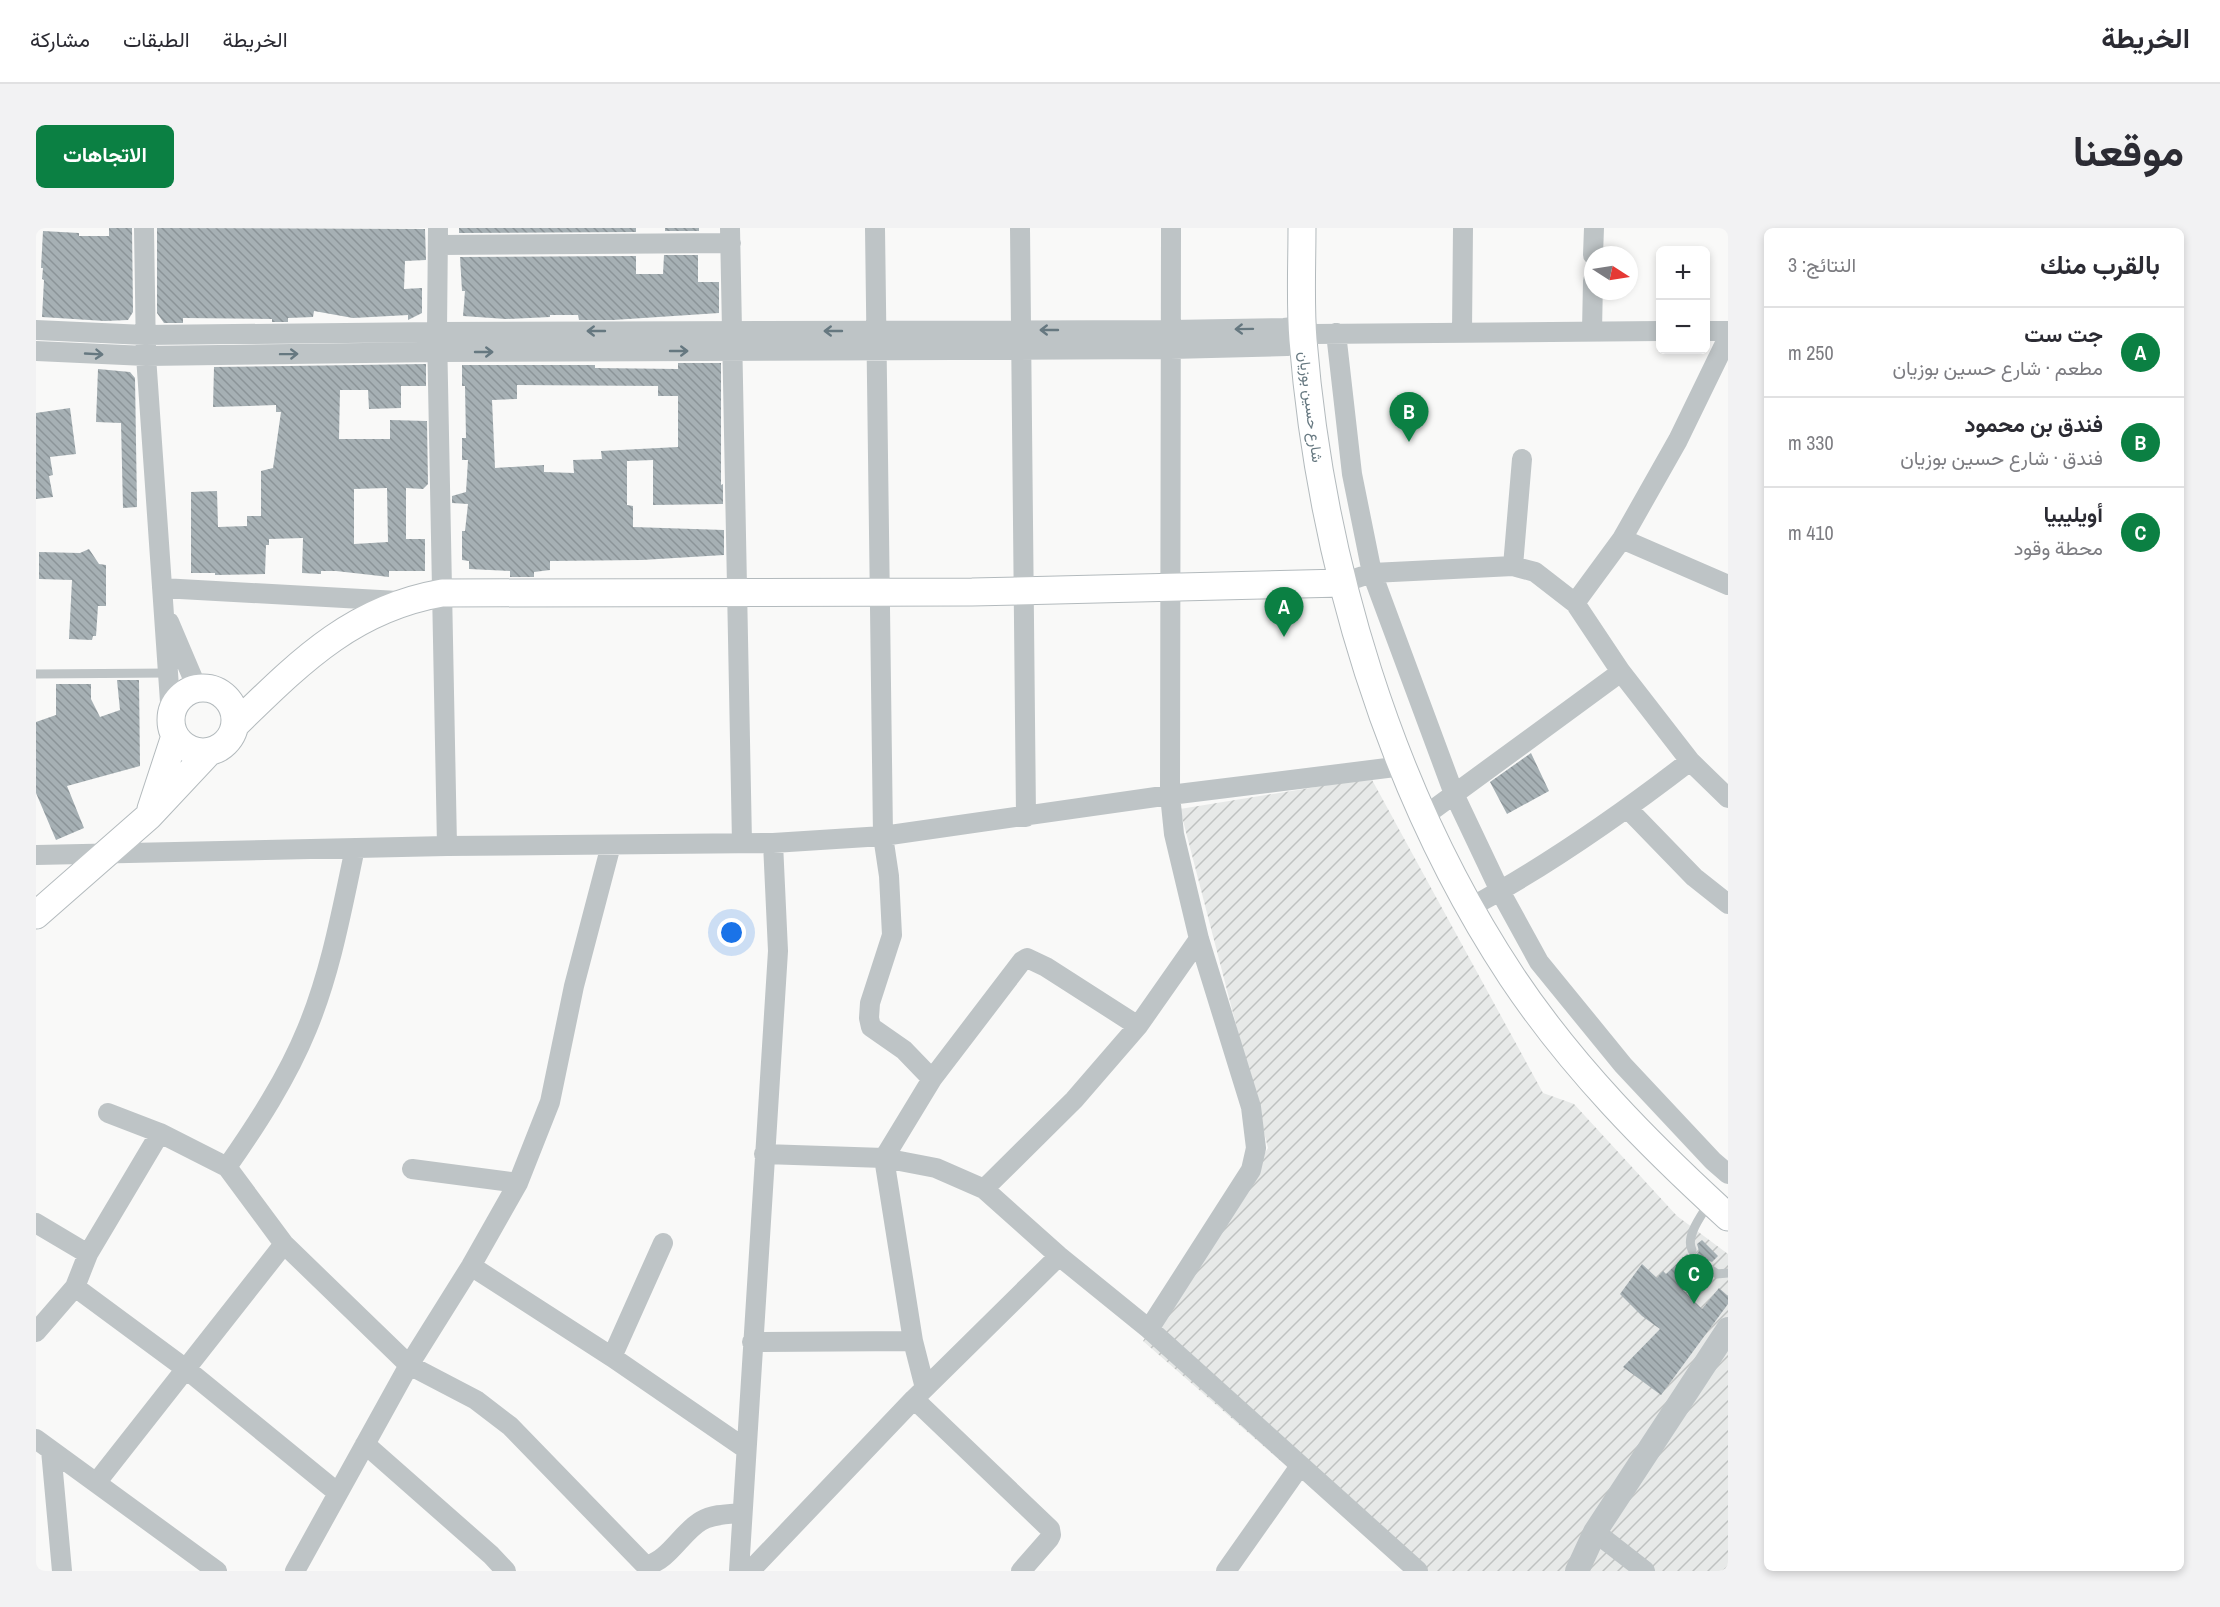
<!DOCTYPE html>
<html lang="ar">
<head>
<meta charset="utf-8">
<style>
  body { margin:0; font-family:"Archivo Narrow",Vazirmatn,sans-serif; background:#f2f2f3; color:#2b2b33; direction:rtl }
  .controls { position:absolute; right:18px; top:18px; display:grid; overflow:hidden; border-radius:9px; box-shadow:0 3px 9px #0003 }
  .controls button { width:54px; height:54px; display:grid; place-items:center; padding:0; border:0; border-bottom:2px solid #e1e1e2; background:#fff; color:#2b2b33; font:30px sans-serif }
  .compass { position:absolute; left:1548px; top:18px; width:54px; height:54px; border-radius:50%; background:#fff; box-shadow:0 3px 9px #0003; rotate:102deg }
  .you { position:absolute; left:696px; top:705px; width:21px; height:21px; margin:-15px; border:4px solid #fff; border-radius:50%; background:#1a73e8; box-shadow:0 0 0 9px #1a73e833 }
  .badge { display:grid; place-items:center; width:39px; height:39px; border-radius:50%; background:#0b8043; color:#fff; font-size:20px; font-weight:700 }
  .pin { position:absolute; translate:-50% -50px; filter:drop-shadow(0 2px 3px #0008) }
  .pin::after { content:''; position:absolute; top:32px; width:21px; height:18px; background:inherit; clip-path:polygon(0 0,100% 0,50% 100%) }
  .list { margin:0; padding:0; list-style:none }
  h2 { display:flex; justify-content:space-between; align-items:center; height:78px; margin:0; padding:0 24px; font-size:26px }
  h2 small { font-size:20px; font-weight:400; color:#7c7c81 }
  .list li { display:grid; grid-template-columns:39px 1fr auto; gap:18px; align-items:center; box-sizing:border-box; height:90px; padding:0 24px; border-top:2px solid #e1e1e2 }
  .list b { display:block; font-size:22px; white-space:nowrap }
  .list p { margin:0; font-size:20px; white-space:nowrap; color:#7c7c81 }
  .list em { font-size:20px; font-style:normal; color:#7c7c81 }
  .map { position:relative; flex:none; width:1692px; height:1343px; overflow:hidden; direction:ltr; border-radius:9px }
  header { display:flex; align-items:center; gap:36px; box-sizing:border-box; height:84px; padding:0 30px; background:#fff; border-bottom:2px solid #e1e1e2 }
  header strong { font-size:28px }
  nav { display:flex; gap:33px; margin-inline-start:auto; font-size:21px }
  .intro { display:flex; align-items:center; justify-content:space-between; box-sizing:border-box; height:144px; padding:0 36px }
  h1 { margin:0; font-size:42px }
  .button { padding:15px 27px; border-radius:9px; background:#0b8043; color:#fff; font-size:21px; font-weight:700 }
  main { display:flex; gap:36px; padding:0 36px }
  aside { flex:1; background:#fff; border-radius:9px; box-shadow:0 3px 9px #0003 }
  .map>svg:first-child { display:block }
</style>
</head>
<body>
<header>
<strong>الخريطة</strong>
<nav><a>الخريطة</a><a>الطبقات</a><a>مشاركة</a></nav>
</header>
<div class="intro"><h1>موقعنا</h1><a class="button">الاتجاهات</a></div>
<main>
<aside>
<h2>بالقرب منك<small>النتائج: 3</small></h2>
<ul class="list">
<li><span class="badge">A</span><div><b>جت ست</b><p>مطعم · شارع حسين بوزيان</p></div><em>250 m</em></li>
<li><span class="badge">B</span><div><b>فندق بن محمود</b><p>فندق · شارع حسين بوزيان</p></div><em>330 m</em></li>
<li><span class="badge">C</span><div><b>أويليبيا</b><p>محطة وقود</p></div><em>410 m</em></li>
</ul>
</aside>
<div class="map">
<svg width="1692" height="1343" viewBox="0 0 1692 1343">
  <defs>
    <pattern id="industrial-furrows" width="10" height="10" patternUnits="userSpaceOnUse" patternTransform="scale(1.5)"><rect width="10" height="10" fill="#e7e9e8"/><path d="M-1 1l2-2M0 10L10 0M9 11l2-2" fill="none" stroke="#bfc2c1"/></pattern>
    <pattern id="building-back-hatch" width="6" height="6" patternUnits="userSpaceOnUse" patternTransform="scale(1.5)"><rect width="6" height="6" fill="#a6b0b4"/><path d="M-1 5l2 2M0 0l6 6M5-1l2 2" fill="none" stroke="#8b9498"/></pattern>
  </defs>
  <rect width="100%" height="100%" fill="#f9f9f8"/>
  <!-- industrial -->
  <path fill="url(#industrial-furrows)" d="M1335,550L1507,865L1538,876L1641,988L1692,1026V1343H1371L1107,1113L1232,920L1144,581Z"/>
  <!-- building -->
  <path fill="url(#building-back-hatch)" fill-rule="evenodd" d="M73,0H96L97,84L92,92L69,93L6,89L8,52L6,51L7,40H5L7,3L43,5V8H73Z
    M121,0L389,1L390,32L369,33L368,61L386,60V85L372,92V87L317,90L278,83L277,89L252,90V94H236V91L147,90V95H128L121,85Z
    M423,0H600V4L423,5Z
    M629,0H663V3H629Z
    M628,27H662V54H683V85L577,92H543L542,87H514V89L470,91L427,88L429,63H426L424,29L600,28V46H627Z
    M642,135H685V257L687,256V276L617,277V232L591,233V277L597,278V299L688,302V327L606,332L514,333V342L498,344V349H474V343L433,341V333L426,332V303H429L432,276L416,275V268L430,264L432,232H426V210H430L429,158H426V137H559V140L642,141ZM481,157L622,158V168H642V219L565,223L566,231L537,232L538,245L508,244V237L459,240L456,172L481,171Z
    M390,136V158H365V180L333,181L332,162H304L303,211H354V192L391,193L392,256L387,261L370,260V311H389V343H353V349L300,343H285V346L266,345L267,310L233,311V317H230L229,346L179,347V345H155V264L181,263L182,299L211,298V288H225V243L237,240L245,184H240V177L177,179L178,139ZM351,260L352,314L318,316V261Z
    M62,141L94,144L99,150L101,279L87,280L85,195L60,194Z
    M34,180L40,226L14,229L17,247L13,248L17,269L0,271V185Z
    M53,321L63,336L70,337V378H62L60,408H57L56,412L33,411L36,352L3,351V324L44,325Z
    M81,452H103L104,538L31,558L48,600L20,612L0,565V494L20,487V456H55V471L64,489L84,482Z
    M1495,525L1513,563L1471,586L1454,554Z
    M1666,1012L1682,1028L1676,1034L1671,1032L1666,1035L1664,1039L1666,1043L1647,1062L1666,1081L1683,1060L1692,1068V1076L1625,1167L1587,1139L1624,1101L1606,1088L1584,1066L1606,1036L1621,1050L1627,1043L1630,1046L1651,1026L1655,1029L1660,1027L1663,1023L1661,1016Z"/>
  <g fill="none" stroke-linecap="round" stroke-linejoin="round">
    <defs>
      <path id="secondary" d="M1266,0C1266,37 1264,75 1267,112C1285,333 1353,563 1476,749C1536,839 1612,916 1692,989
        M135 492a32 32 0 1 1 64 0a32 32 0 1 1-64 0Z
        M199,497C263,435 315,381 406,365L936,364L1306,355
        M115,581L139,508
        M0,687L113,588L173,524"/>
    </defs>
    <!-- secondary casing -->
    <use href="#secondary" stroke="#b3babd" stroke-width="29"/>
    <!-- service -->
    <path stroke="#bec4c6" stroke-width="9" d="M0,446L132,445
      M1656,1022C1649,1008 1666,987 1673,975
      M1671,1039L1681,1046L1692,1045"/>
    <!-- minor -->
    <path stroke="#bec4c6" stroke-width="20" d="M108,0L110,128L135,488
      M402,0L401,104L411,618
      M694,0L706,615
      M839,0L847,608L853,648L856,707L834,775L833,790L835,799L868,822L896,851
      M984,0L990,589
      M404,17L695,15
      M1557,27L1558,0
      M0,102L109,107L401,104L1135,102L1248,100L1266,98L1278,106L1624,103
      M1556,103L1557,53
      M1670,103H1692
      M1426,104L1427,0
      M1300,105L1316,246L1336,345L1418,566L1464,663L1503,734L1587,837L1677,933L1692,946
      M0,123L110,128L402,124L1135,121L1251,118L1267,114L1276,107
      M1586,311L1692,357
      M1477,338L1486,231
      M1306,355L1336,345L1377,343L1477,338L1499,344L1539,375L1585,444L1654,533L1692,570
      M126,360L362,373
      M1539,375L1586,311L1642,212L1692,109
      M133,394L161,460
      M1592,581L1658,649L1692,676
      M1387,589L1585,444
      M0,627L411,618L737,615L847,608L1134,567L1367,538
      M1433,680C1511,638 1584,587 1654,533
      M72,885L124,905
      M728,926L848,930L900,940L948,961L1023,1028L1113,1101L1382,1343
      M191,939C221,896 251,850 271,801C295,743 306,681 319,620
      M376,941L482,955
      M948,961L1038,872L1102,798L1163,711
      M0,995L52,1026
      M435,1038L576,1129L710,1221
      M39,1059L150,1141L302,1265
      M1113,1101L1215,942L1220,920L1215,879L1163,711L1138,606L1134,567L1135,0
      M0,1104L39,1059L52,1026L124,905L191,939L248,1016L373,1137L440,1172L474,1198L607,1335L611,1337C631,1334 647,1303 665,1293C677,1286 693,1286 706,1285
      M716,1114L877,1113
      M576,1129L627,1015
      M889,1160L877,1113L848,930L896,851L986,733L991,730L1010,739L1102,798
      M878,1171L1014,1301L1015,1307L1013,1311L985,1343
      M0,1211L181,1343
      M329,1216L455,1327L470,1343
      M15,1222L26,1343
      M60,1255L248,1016
      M1559,1304L1609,1343
      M259,1343L373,1137L435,1038L482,955L514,874L538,758L575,617
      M703,1343L742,723L737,615
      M714,1343L878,1171L1023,1028
      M1190,1343L1264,1238"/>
    <!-- tertiary -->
    <path stroke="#bec4c6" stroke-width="24" d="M1541,1343L1559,1304L1692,1101"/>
    <!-- secondary -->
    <use href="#secondary" stroke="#fff" stroke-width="27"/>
  </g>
  <!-- one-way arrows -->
  <defs><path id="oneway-shaft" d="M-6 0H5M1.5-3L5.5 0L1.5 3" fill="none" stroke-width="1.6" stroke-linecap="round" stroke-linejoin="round" transform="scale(1.5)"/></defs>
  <g stroke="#667880">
    <use href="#oneway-shaft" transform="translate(1208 101) rotate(179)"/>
    <use href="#oneway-shaft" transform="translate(1013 102) rotate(-180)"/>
    <use href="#oneway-shaft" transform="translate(560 103) rotate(180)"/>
    <use href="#oneway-shaft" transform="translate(797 103) rotate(-180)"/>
    <use href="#oneway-shaft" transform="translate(643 123)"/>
    <use href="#oneway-shaft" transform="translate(448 124)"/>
    <use href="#oneway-shaft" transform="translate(58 126) rotate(3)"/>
    <use href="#oneway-shaft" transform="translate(253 126) rotate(-1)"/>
  </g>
  <g text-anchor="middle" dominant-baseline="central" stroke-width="6" stroke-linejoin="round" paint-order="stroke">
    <!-- street labels -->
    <g font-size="15" fill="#667880" stroke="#fff">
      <text transform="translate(1275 179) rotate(83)">شارع حسين بوزيان</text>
    </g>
  </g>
</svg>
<div class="controls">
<button>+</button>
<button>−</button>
</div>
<svg class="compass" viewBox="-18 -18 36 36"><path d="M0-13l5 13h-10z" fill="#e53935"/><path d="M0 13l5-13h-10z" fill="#7c7c81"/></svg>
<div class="you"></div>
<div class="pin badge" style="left:1248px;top:409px">A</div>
<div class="pin badge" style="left:1373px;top:214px">B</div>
<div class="pin badge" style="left:1658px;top:1076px">C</div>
</div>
</main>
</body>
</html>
